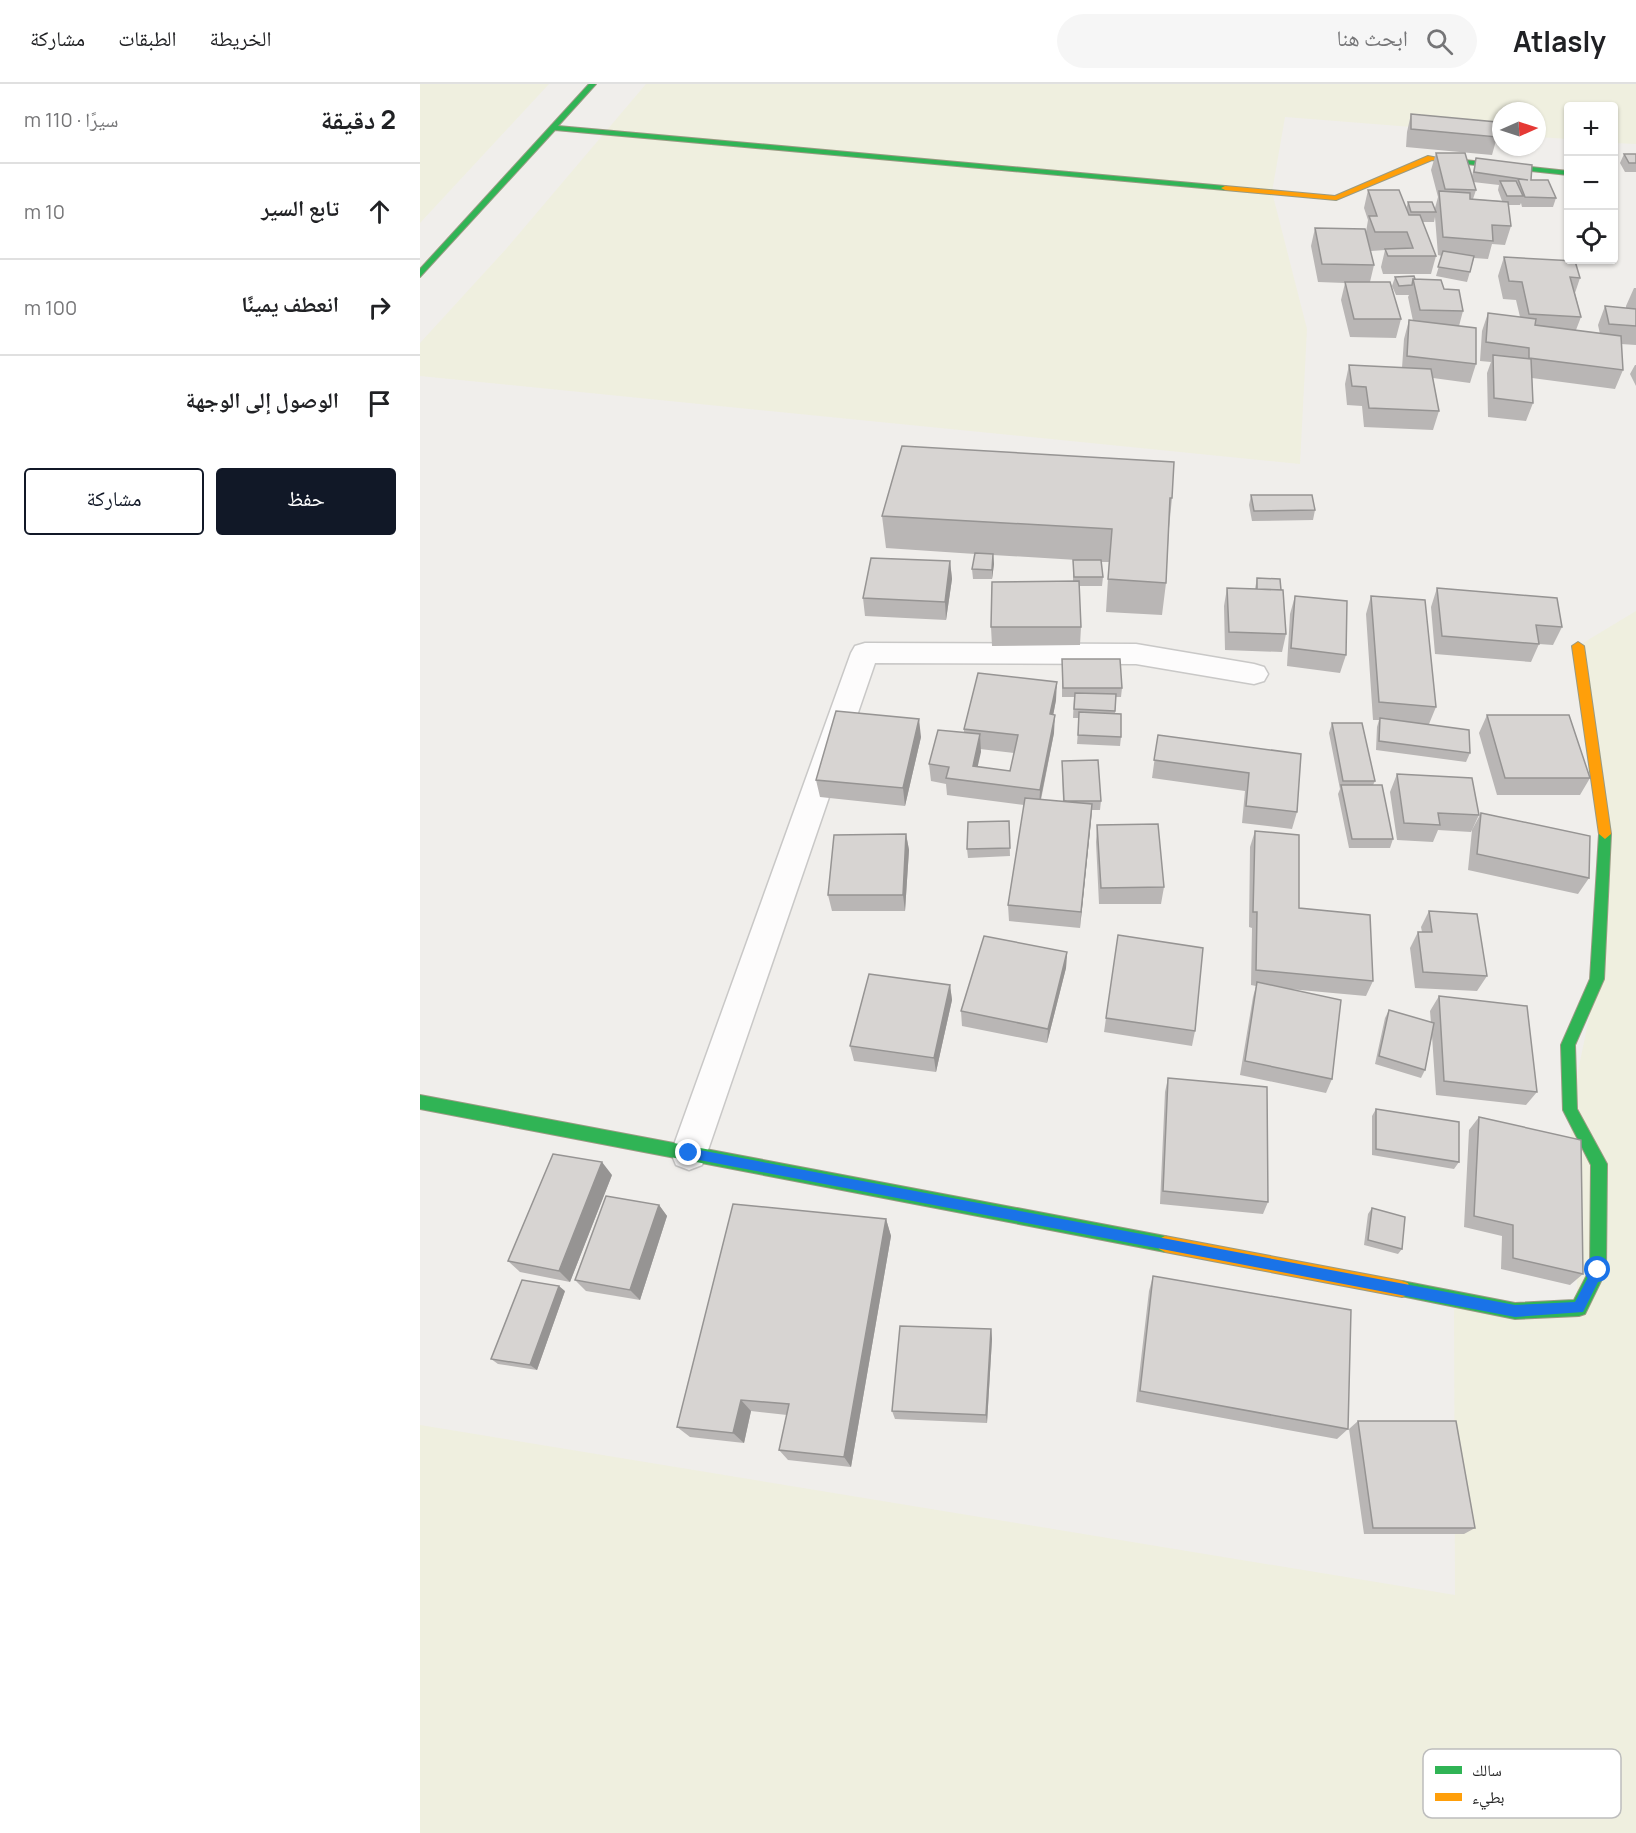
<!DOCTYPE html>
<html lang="ar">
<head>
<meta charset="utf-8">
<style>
  body { margin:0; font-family:Manrope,"Noto Naskh Arabic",sans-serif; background:#f6f6f6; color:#202124; direction:rtl }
  .controls { position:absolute; right:18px; top:18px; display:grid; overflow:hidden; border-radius:6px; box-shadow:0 2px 4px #0004 }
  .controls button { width:54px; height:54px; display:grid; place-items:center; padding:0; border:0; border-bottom:2px solid #e0e0e0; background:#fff; color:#202124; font:30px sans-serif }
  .compass { position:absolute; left:1072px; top:18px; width:54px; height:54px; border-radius:50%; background:#fff; box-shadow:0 2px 4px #0004; rotate:87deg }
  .stop { position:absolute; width:18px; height:18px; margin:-14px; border:4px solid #1a73e8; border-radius:50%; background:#fff }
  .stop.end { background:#1a73e8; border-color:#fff; box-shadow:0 2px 6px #0008 }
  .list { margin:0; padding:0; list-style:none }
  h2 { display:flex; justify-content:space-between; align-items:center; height:78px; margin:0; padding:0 24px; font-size:26px }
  h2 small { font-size:20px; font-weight:400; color:#757577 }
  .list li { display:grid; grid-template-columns:39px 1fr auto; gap:18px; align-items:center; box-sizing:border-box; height:96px; padding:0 24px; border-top:2px solid #e0e0e0 }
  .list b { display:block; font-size:22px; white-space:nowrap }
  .list em { font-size:20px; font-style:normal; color:#757577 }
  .actions { display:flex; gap:12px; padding:18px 24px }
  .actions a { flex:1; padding:14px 0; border:2px solid #111827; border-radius:6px; text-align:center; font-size:21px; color:#111827 }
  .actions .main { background:#111827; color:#fff }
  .icon { flex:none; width:33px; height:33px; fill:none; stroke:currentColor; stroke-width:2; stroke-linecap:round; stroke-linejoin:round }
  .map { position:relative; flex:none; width:1216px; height:1749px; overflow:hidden; direction:ltr }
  header { display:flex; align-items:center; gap:36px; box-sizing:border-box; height:84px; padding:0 30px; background:#fff; border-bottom:2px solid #e0e0e0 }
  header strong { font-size:28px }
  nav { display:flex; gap:33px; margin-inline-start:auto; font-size:21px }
  .search { width:420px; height:54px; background:#f6f6f6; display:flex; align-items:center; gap:15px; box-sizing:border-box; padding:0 21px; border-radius:33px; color:#757577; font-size:22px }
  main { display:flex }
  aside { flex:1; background:#fff }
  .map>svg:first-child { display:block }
</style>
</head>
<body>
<header>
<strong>Atlasly</strong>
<div class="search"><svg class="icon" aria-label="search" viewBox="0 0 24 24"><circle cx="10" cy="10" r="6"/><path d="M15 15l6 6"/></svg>ابحث هنا</div>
<nav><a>الخريطة</a><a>الطبقات</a><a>مشاركة</a></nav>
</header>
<main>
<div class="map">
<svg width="1216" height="1749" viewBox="0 0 1216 1749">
  <rect width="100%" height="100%" fill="#f0eeeb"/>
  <!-- farmland -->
  <path fill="#efefdf" d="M0,0H129L0,139Z
    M226,0H1216V60L1194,59V22H1148V55L1117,53V27H1081V50L865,33L852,108L887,245L880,380L0,292V259L86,165Z
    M1216,527V1749H0V1341L1035,1511L1034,1216L1158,1224L1150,1026L1177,895L1185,745L1158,562Z"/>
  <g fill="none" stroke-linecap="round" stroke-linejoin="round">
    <defs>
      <path id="street" d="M445,559L716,560L834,580L844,583L848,590L844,597L834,600L716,580L455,579L287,1069L282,1081L269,1086L256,1081L251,1069L431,569L435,562Z"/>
      <path id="fast" d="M169,0H176L138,42L805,102L809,104L805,106L135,46L0,193V185Z
        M1016,73L1148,87V91L1019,77H1016Z
        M1185,745L1191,750L1184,895L1155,961L1157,1025L1187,1080L1186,1186L1184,1191L1165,1230L1159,1232L1095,1235L976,1211L974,1205L976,1199L982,1197L1095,1219L1154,1216L1170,1185L1171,1081L1143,1026L1141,961L1170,895L1179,750Z
        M0,1011L745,1152L751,1155L753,1160L751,1165L745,1168L0,1025Z"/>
      <path id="slow" d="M1008,72L1023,75L1019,77L1012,76L916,116L805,106L801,104L805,102L915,112Z
        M1158,558L1164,562L1191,750L1185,755L1179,750L1152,562Z
        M745,1152L982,1197L988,1199L990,1205L988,1211L982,1213L745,1168L739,1165L737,1160L739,1155Z"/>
    </defs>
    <!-- street casing -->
    <use href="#street" stroke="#c9c8c7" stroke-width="3"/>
    <!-- fast casing -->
    <use href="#fast" stroke="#999a82" stroke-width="2"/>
    <!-- slow casing -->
    <use href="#slow" stroke="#999a82" stroke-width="2"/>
    <!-- street -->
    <use href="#street" fill="#fdfcfc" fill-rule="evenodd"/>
    <!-- fast -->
    <use href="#fast" fill="#30b455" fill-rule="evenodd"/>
    <!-- slow -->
    <use href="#slow" fill="#ff9f0a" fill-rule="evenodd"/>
  </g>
  <!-- wall -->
  <path fill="#b9b6b5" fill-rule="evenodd" d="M991,30L1077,53L1072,71L986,63L987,48Z
    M1016,69L1052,92L1056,74L1111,96L1136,114L1133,123H1102L1101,119L1100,121H1088L1091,142L1085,161L1072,160L1068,175L1054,174L1047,198L1016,192L1022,172L1018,171L1015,133L1014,138H1002L1016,172L1011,190H963L961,183L965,166L951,167L949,162L954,181L950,198L981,235L976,254L930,253L921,216L925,199L898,198L891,162L895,144L946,148L948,136L944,124L948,106L986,125L988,118L1015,124L1018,113L1011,86ZM1053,98L1079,101L1078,106L1082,117L1053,115L1056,106Z
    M1204,70H1216V88H1205L1200,79Z
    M1084,173L1160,194L1155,209L1161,233L1156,246L1180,250L1178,241L1185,222L1206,224V222L1214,204H1216V261L1201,260L1203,286L1195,305L1112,294L1113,319L1106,337L1068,333L1067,289L1071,278L1060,277L1062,247L1068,229L1100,233L1096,216L1083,215L1078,192Z
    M975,193L995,195L1024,205L1043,227L1039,242L1056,280L1050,299L1013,294L1019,327L1013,346L944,343L942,322L927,321L925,300L929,281L982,284L984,255L989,236L993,237L988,213L989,211H976L972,202Z
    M1215,281H1216V302L1210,290Z
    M831,411L895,426L893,436L832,437L829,421Z
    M752,414L749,444L746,499L742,531L686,528L689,478H681L683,493L682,502H659L661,543L660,561L572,562L571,543L653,497V476H657L573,471L574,480L572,495H553L552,485L555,470L466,464L462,432Z
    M530,477L532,495L526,536L445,532L443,514Z
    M837,494L861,506L866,550L862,568L805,566L804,522L807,504L835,505Z
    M1017,504L1142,543L1133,561L1119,560L1111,578L1015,570L1011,523Z
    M875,512L926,571L920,589L867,582L870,530Z
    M951,512L1016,623L1009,640L1050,669L1046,678L956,666L957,643L959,636H953L946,530Z
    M642,575L702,604L701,613H696L695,630L701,653L700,662L657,660L659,634H653L654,613H642Z
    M636,616L633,631L634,649L621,716L643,718L642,677L681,717L680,726H672L660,844L589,837L588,821L604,721L527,711L526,700L511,697L509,680L544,649V645ZM560,665L594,669L590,687L557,683Z
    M1067,631L1170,694L1160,711H1077L1059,649Z
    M912,639L955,697L953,701L973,755L970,764H929L918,710L920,705L909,649Z
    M738,651L881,670L877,728L872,745L822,739L825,707L732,694Z
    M501,653L485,722L400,713L396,696Z
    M977,690L1059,731L1051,748L1018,746L1013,758L977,756L970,708Z
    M1061,729L1169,794L1158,810L1048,786L1052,746Z
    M589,737L590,772L548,774L547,765Z
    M677,741L744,803L741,820H679L676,758Z
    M835,747L879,824L953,897L946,912L869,905L912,995L906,1009L820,991L833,913L836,902L831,901L832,844L829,843L830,763Z
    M486,750L489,766L485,827H412L408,811Z
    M1009,827L1067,892L1057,907L995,904L990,864L998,848H1002L1001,843Z
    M647,868L646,884L627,959L542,942L541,927Z
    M530,901L532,916L516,988L434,977L430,962Z
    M1019,912L1117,1008L1106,1021L1016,1011L1012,952L1005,986L1001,994L955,980L965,934L969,926L1011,939L1010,927Z
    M686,934L775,947L772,962L684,948Z
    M748,994L848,1118L843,1130L740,1120L745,1008Z
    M956,1025L1039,1078L1034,1085L952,1071V1032Z
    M1059,1033L1163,1190L1150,1201L1081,1185L1082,1152L1044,1143L1049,1046Z
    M192,1091L150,1198L100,1188L88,1177Z
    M239,1121L247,1132L220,1216L166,1207L155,1196Z
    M952,1124L982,1165L978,1170L944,1161L948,1130Z
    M466,1135L471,1152L431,1383L368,1376L359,1366L367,1331L331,1327L324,1359L270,1353L257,1343Z
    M733,1192L928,1345L917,1355L716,1318L729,1207Z
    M145,1207L117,1286L78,1280L71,1275Z
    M571,1245L572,1255L567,1339L475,1335L472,1327Z
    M938,1337L1055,1444L1044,1450H944L929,1345Z"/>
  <!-- shaded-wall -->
  <path fill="#969493" d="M573,470L574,480L572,495V486Z
    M530,477L532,495L526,536L525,518Z
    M637,598L636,616L630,648V630Z
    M635,631L634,649L619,723L620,706Z
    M499,635L501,653L485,722L483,704Z
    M560,650L561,668L554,699L553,682Z
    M672,720L671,737L660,844L661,828Z
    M486,750L489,766L485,827L483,811Z
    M647,868L646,884L627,959L628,945Z
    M530,901L532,916L516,988L514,974Z
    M182,1078L192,1091L150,1198L139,1187Z
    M239,1121L247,1132L220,1216L210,1206Z
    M466,1135L471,1152L431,1383L424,1373Z
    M139,1202L145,1207L117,1286L110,1281Z
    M571,1245L572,1255L567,1339L566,1331Z
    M321,1316L331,1327L324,1359L313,1349Z"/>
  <!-- building -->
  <path fill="#d7d4d2" stroke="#969493" stroke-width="1.5" d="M991,30L1077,38V53L991,45Z
    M1016,69H1045L1056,106L1025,105Z
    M1204,70H1216V79H1209Z
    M1056,74L1112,81L1111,96H1128L1136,114L1105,113L1098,95L1108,96L1054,88Z
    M1080,97H1096L1103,112H1087Z
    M948,106H979L989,131H1000L1016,172H968L965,165L993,164L987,148H955L949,132H957Z
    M1019,107L1050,109V115L1088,118L1091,142L1072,141L1073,157L1023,153Z
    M988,118H1012L1016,128H991Z
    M895,144L945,145L954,181L902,180Z
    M1023,167L1054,172L1050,188L1018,183Z
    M1084,173L1155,177L1160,194L1150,193L1161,233L1109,230L1102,198L1089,197Z
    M994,192L995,195H993L992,201L979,202L975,193Z
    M993,195L1021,196L1024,205L1039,206L1043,227L1000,226Z
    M925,198H970L981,235H934Z
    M1185,222L1216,225V242L1189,240Z
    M1068,229L1116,235L1115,241L1201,252L1203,286L1109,274V264L1066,258Z
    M989,236L1056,244V280L987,272Z
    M1073,271L1111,275L1113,319L1074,314Z
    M929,281L1011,285L1019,327L949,324L946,303L932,302Z
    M482,362L754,378L752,414H750L746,499L688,495L692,445L462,432Z
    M831,411H892L895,426L834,427Z
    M555,469L573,470L572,486L552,485Z
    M451,474L530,477L525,518L443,514Z
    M653,476H681L683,493H654Z
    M837,494L860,495L861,506L837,505Z
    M659,497L661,543H571L572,498Z
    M807,504L863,506L866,550L809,548Z
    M1017,504L1137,514L1142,543L1116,541L1119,560L1022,552Z
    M875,512L927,517L926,571L871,564Z
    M951,512L1005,516L1016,623L959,618Z
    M642,575H700L702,604H643Z
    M558,589L637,598L630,630L635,631L620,706L526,694L529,683L509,680L518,646L560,650L553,682L590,687L598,651L544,645Z
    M655,609L696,610L695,627L654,625Z
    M416,627L499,635L483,704L396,696Z
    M659,628L701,630V653L658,651Z
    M1067,631H1149L1170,694H1085Z
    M960,634L1049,646L1050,669L959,657Z
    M912,639H942L955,697H923Z
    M738,651L881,670L877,728L826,722L829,689L734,676Z
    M678,676L681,717H644L642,677Z
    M977,690L1052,694L1059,731L1018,729L1020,741L984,739Z
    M921,701H962L973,755H932Z
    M605,714L672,720L661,828L588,821Z
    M1061,729L1170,752L1169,794L1057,770Z
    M589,737L590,764L547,765L548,738Z
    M738,740L744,803L681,804L677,741Z
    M835,747L879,751V824L950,831L953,897L836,886L837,828H833Z
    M486,750L483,811H408L414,751Z
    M1009,827L1057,830L1067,892L1003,888L998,848H1012Z
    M698,851L783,864L775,947L686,934Z
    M564,852L647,868L628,945L541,927Z
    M449,890L530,901L514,974L430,962Z
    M837,898L921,916L912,995L825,977Z
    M1019,912L1107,922L1117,1008L1024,997Z
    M969,926L1014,939L1005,986L959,972Z
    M748,994L847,1003L848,1118L743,1107Z
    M956,1025L1039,1038V1078L956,1065Z
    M1059,1033L1161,1056L1163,1190L1093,1174V1141L1054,1132Z
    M133,1070L182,1078L139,1187L88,1177Z
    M186,1112L239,1121L210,1206L155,1196Z
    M313,1120L466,1135L424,1373L359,1366L369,1320L321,1316L313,1349L257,1343Z
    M952,1124L985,1133L982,1165L948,1156Z
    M733,1192L931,1226L928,1345L720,1307Z
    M102,1196L139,1202L110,1281L71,1275Z
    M480,1242L571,1245L566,1331L472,1327Z
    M938,1337H1036L1055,1444H953Z"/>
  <!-- route -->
  <path fill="#1a73e8" d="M269,1064L1095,1221L1155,1218L1174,1182L1178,1180L1184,1186L1163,1228L1095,1233L269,1074L263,1069Z"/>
  <!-- legend -->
  <rect x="1003" y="1665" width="198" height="69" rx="9" fill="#fff" stroke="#bdbdbd" stroke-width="1.5"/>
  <rect x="1015" y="1682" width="27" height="8" fill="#30b455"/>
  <rect x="1015" y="1709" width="27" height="8" fill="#ff9f0a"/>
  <g font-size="16" fill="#222">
    <text x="1052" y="1692">سالك</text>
    <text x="1052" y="1719">بطيء</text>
  </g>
</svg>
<div class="controls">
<button>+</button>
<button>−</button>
<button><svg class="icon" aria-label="locate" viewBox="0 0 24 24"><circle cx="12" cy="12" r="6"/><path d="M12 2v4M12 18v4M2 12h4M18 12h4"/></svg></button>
</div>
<svg class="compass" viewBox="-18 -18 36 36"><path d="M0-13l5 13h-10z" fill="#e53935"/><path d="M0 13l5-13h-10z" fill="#757577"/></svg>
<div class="stop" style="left:1178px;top:1186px"></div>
<div class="stop end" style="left:269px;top:1069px"></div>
</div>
<aside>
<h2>2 دقيقة<small>سيرًا · 110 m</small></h2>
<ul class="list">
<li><svg class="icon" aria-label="ahead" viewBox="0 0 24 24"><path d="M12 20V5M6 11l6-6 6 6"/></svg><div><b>تابع السير</b></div><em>10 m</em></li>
<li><svg class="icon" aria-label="right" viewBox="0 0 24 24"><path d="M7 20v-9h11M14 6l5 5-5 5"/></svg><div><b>انعطف يمينًا</b></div><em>100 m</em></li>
<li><svg class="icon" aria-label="arrive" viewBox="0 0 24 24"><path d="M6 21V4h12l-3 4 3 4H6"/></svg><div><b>الوصول إلى الوجهة</b></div></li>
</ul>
<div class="actions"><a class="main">حفظ</a><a>مشاركة</a></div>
</aside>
</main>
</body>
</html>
